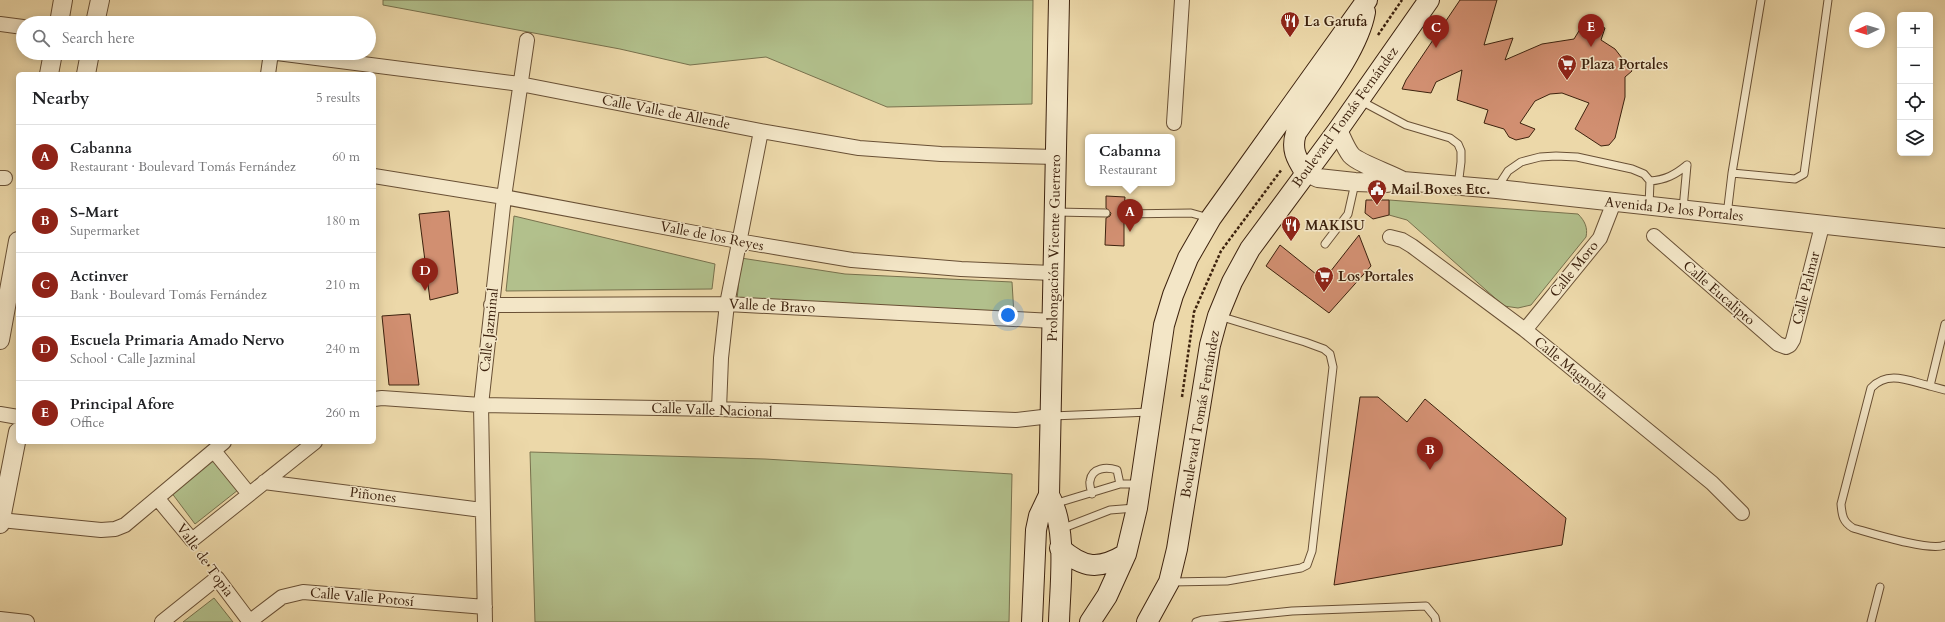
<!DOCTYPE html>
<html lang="en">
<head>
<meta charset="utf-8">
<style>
  body { margin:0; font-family:Cardo,serif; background:#f2f2f2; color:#202124 }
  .controls { position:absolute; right:12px; top:12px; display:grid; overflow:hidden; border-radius:6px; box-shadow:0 2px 10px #0003 }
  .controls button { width:36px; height:36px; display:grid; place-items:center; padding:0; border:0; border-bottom:1px solid #e0e0e0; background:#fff; color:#202124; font:20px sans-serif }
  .compass { position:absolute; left:1849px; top:12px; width:36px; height:36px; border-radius:50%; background:#fff; box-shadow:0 2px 10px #0003; rotate:266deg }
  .you { position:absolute; left:1008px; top:315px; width:14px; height:14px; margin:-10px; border:3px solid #fff; border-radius:50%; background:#1a73e8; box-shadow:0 0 0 6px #1a73e833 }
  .badge { display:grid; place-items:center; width:26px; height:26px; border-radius:50%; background:#8f2418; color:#fff; font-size:13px; font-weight:700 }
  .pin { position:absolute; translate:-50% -33px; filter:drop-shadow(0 1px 2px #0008) }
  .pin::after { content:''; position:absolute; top:21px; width:14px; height:12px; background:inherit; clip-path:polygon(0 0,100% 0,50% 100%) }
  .popup { position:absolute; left:1085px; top:134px; width:90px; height:52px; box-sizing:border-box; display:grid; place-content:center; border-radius:6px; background:#fff; filter:drop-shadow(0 1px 3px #0005); font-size:13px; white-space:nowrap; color:#757577 }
  .popup b { font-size:15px; color:#202124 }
  .popup::after { content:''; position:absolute; left:50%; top:100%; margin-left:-8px; border:8px solid transparent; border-top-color:#fff }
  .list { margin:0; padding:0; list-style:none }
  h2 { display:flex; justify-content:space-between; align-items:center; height:52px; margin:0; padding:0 16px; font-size:17px }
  h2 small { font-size:13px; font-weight:400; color:#757577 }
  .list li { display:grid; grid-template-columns:26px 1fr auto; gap:12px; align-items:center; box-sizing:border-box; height:64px; padding:0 16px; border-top:1px solid #e0e0e0 }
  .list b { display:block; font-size:15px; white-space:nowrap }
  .list p { margin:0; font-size:13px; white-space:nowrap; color:#757577 }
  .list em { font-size:13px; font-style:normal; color:#757577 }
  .icon { flex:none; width:22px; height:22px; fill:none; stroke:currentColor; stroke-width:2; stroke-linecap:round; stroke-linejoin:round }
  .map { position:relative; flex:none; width:1945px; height:622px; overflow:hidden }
  .search { position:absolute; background:#fff; box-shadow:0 2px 10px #0003; left:16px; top:16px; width:360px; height:44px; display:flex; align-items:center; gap:10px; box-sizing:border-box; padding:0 14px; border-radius:22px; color:#757577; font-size:15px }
  .panel { position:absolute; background:#fff; box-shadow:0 2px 10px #0003; left:16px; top:72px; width:360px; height:372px; border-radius:6px }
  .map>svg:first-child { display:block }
</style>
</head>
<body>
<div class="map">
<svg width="1945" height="622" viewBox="0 0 1945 622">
  <rect width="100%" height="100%" fill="#ecd8a9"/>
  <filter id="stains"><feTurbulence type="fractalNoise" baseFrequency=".005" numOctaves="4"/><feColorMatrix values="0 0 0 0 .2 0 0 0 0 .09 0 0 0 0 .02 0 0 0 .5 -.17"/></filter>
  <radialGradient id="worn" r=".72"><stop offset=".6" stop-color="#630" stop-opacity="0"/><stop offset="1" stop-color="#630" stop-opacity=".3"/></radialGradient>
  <!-- green -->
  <path fill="#b2c08c" stroke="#78714d" d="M383,0H1033L1032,104L887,107L766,57L690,65L620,49L383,5Z
    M1389,200L1578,214C1585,221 1588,228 1586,237L1531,305L1518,308L1504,306L1407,220L1389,215Z
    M514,216L715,264L712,289L506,291Z
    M741,258L845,274L1012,282L1014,315L737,300Z
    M530,452L765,459L1012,474L1009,622H535Z
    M213,459L238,490L195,524L171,492Z
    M214,598L233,622H183Z"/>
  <!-- building -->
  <path fill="#d18f71" stroke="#3d220e" d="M1460,0H1497L1484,45L1513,38L1505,60L1542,44L1574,39L1585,21L1605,28L1601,40L1615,49L1632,71L1625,77V97L1615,138L1609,145L1601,146L1575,129L1589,103L1562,93L1550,94L1535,101L1520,123L1535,129L1529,137L1516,140L1509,137L1504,129L1484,123L1488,110L1457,100L1462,70L1436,82L1431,93L1402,89L1406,80Z
    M1106,196L1125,197L1124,209L1121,210L1119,214L1120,217L1124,219V246L1105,245L1106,218L1110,216L1111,213L1106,208Z
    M1366,200H1389V215L1373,219L1365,213Z
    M449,211L458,293L430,300L419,214Z
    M1359,235L1371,266L1329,313L1266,266L1280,245L1316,274L1330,272Z
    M410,314L419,385H389L382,316Z
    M1360,397H1378L1407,422L1425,399L1566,518L1562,545L1334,585Z"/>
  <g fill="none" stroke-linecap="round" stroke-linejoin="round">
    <defs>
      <path id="service" d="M1361,101L1406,125L1450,138L1458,144L1461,151V162L1458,186
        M1732,173L1795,179L1804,174L1828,0
        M1650,181C1665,180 1675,175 1687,165
        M1497,188L1508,171L1521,162L1540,157L1556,156L1577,157L1632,169L1644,174L1650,181L1649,206
        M1683,209L1687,165
        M1056,212L1106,213
        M1124,214L1191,213L1209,218
        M1727,215L1732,173L1761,0
        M1325,244L1348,214L1355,183
        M1945,324L1930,386L1945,390
        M1930,386C1909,381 1888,370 1871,388L1841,504C1842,516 1843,522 1853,528C1871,533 1930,552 1945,545
        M1052,416L1150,412
        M1092,494C1091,490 1089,484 1090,481C1092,467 1107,467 1117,470L1120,484
        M1054,504L1120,484H1139
        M1061,529L1110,510L1135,508
        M1171,582L1227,581L1301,568L1307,565L1312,551L1333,367L1330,354L1324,349L1305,342L1219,316
        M1196,622L1202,620L1292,611L1426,606L1435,617L1436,622
        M1871,622L1880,587"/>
      <path id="minor" d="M0,24L23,27
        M277,53L520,84L761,131L859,148L941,154L1056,157
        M268,74L271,53
        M1174,123L1182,0
        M374,176L504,197L738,241L852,260L961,269L1053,273
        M0,178H5
        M1654,236L1778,344L1786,347L1790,345L1793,340L1822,226
        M1390,237L1402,240L1412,246L1525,330L1712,483L1742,513
        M491,305L727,304L1053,321
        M1525,330L1600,238L1614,202
        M374,399L382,398L481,405L719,409L1016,420L1051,416
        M719,409L721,358L727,304L761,131
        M0,414L18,417
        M214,451L249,494
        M264,482L482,510
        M158,499L192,540L315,442
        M0,520L101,530L115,529L125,525L224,442
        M0,619L27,622
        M162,622L217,578L250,622
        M249,622L282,597L303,592L485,607
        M485,622L481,405L504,197L527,40"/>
      <path id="tertiary" d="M59,23L63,0
        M95,23L100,0
        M49,74L53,53
        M86,74L90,53
        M1338,130C1342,138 1345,147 1351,155C1358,163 1391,174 1403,181
        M1305,172L1318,178L1355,182L1385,183L1403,181L1497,189L1945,238
        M0,340L18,241
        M0,524L18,432"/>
      <path id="secondary" d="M1305,172C1296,158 1291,149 1296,133C1319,99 1358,51 1365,12
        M1049,495C1068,529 1060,584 1059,622
        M1060,548C1084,569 1099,570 1126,554
        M1032,622L1036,530L1039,516L1049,495L1059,0
        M1090,622L1107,596L1126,554L1137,508L1164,325L1173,295L1188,258L1211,218L1367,0
        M1147,622L1169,582L1177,549L1210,345L1218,316L1232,282L1250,249L1338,130L1429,0"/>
    </defs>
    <!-- service casing -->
    <use href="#service" stroke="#695035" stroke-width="9"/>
    <!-- minor casing -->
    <use href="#minor" stroke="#695035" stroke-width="16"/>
    <!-- tertiary casing -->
    <use href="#tertiary" stroke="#695035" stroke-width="20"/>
    <!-- secondary casing -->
    <use href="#secondary" stroke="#3d220e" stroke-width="22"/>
    <!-- path -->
    <path stroke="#3d220e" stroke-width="2.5" stroke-dasharray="3 2" stroke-linecap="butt" d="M1378,35L1402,0
      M1182,397L1194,312L1221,251L1282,169
      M200,552L209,566"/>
    <!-- service -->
    <use href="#service" stroke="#f3e6c7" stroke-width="7"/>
    <!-- minor -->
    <use href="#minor" stroke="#f3e6c7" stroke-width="14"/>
    <!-- tertiary -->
    <use href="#tertiary" stroke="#f3e6c7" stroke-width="18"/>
    <!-- secondary -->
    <use href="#secondary" stroke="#f3e6c7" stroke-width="20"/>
  </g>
  <!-- icons -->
  <defs>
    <symbol id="restaurant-pin" viewBox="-11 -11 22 30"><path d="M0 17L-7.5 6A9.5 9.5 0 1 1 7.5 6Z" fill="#8f2418" stroke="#f3e6c7"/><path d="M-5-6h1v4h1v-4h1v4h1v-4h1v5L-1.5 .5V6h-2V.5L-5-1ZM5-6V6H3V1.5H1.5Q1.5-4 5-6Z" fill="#fff"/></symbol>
    <symbol id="supermarket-pin" viewBox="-11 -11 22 30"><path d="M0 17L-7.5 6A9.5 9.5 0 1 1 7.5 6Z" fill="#8f2418" stroke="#f3e6c7"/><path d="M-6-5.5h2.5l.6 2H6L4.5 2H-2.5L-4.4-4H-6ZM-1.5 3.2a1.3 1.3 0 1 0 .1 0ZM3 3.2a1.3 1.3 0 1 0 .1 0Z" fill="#fff"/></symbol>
    <symbol id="civic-pin" viewBox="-11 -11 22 30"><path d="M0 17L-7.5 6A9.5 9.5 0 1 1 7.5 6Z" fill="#8f2418" stroke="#f3e6c7"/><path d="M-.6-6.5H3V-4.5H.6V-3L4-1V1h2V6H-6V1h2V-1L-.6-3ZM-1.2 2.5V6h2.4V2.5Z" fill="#fff"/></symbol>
  </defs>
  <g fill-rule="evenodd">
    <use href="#restaurant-pin" x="1279" y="10" width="22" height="30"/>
    <use href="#supermarket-pin" x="1556" y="53" width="22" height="30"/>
    <use href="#civic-pin" x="1366" y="178" width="22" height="30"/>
    <use href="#restaurant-pin" x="1280" y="214" width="22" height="30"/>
    <use href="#supermarket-pin" x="1313" y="265" width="22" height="30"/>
  </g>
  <g text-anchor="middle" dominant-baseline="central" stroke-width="3" stroke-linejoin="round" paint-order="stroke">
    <!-- poi labels -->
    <g font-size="14" font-weight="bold" fill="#3d220e" stroke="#f3e6c7" text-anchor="start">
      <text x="1304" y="21">La Garufa</text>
      <text x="1581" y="64">Plaza Portales</text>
      <text x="1391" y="189">Mail Boxes Etc.</text>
      <text x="1305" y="225">MAKISU</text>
      <text x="1338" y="276">Los Portales</text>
    </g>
    <!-- street labels -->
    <g font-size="14" fill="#3d220e" stroke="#f3e6c7">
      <text transform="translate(666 112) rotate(11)">Calle Valle de Allende</text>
      <text transform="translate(1345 117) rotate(-54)">Boulevard Tomás Fernández</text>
      <text transform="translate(1674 209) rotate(6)">Avenida De los Portales</text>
      <text transform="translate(712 236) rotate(11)">Valle de los Reyes</text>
      <text transform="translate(1054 248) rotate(-89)">Prolongación Vicente Guerrero</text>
      <text transform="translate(1574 269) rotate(-51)">Calle Moro</text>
      <text transform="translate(1806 288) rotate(-76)">Calle Palmar</text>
      <text transform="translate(1719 293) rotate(41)">Calle Eucalipto</text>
      <text transform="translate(772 306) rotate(3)">Valle de Bravo</text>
      <text transform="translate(489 330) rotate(-84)">Calle Jazminal</text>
      <text transform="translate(1571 368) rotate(39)">Calle Magnolia</text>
      <text transform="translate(712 410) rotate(2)">Calle Valle Nacional</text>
      <text transform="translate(1200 414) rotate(-80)">Boulevard Tomás Fernández</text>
      <text transform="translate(373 495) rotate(7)">Piñones</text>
      <text transform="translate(205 560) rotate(54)">Valle de Topia</text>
      <text transform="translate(362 597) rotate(5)">Calle Valle Potosí</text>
    </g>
  </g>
  <rect width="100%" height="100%" filter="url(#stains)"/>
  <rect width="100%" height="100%" fill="url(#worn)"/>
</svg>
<div class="controls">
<button>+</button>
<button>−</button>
<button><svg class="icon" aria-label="locate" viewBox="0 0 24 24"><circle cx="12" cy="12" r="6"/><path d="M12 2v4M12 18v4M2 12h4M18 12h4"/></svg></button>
<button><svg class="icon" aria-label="layers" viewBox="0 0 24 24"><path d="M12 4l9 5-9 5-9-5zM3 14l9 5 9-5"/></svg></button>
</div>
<svg class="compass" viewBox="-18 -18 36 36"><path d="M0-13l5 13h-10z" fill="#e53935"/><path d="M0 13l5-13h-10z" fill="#757577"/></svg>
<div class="you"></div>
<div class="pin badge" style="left:1130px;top:232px">A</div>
<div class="popup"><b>Cabanna</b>Restaurant</div>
<div class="pin badge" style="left:1430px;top:470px">B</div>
<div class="pin badge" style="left:1436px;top:48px">C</div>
<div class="pin badge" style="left:425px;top:291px">D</div>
<div class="pin badge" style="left:1591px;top:47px">E</div>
<div class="search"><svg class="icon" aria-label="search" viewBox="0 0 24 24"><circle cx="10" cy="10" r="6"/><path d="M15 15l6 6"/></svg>Search here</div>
<section class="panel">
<h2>Nearby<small>5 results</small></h2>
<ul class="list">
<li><span class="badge">A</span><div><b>Cabanna</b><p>Restaurant · Boulevard Tomás Fernández</p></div><em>60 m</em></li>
<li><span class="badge">B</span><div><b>S-Mart</b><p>Supermarket</p></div><em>180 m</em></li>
<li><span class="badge">C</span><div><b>Actinver</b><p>Bank · Boulevard Tomás Fernández</p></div><em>210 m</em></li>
<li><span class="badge">D</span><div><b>Escuela Primaria Amado Nervo</b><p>School · Calle Jazminal</p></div><em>240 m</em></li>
<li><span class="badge">E</span><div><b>Principal Afore</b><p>Office</p></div><em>260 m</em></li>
</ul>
</section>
</div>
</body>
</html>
